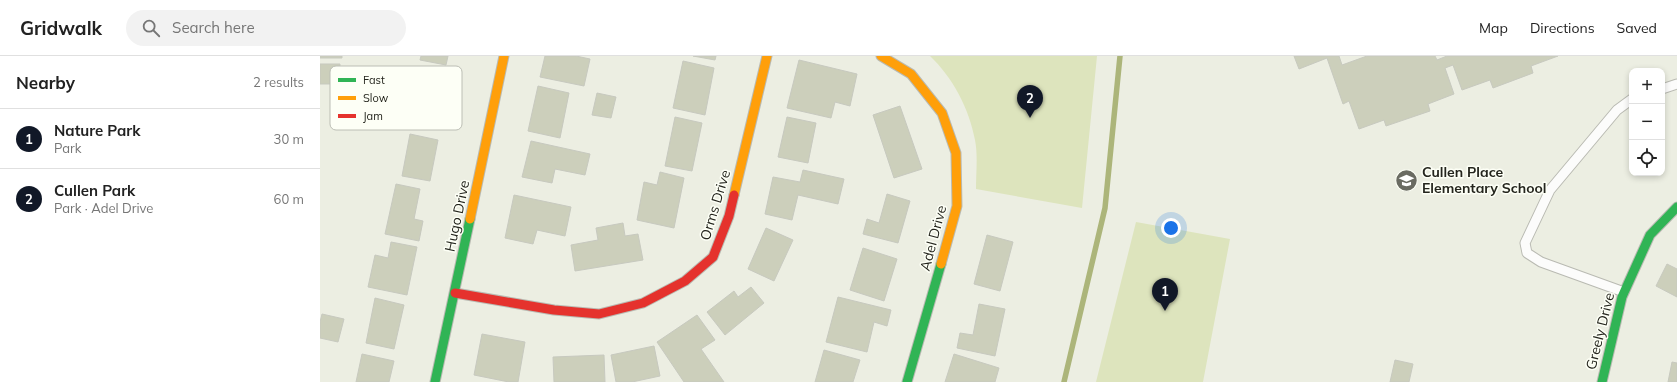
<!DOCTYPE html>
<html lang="en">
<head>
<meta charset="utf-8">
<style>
  body { margin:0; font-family:Mulish,sans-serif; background:#f2f2f2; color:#222 }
  .controls { position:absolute; right:12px; top:12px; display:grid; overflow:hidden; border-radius:8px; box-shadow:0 2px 6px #0003 }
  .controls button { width:36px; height:36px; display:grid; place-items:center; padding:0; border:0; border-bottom:1px solid #e0e0e0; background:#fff; color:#222; font:20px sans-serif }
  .you { position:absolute; left:851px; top:172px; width:14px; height:14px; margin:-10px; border:3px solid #fff; border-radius:50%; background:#1a73e8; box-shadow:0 0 0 6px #1a73e833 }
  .badge { display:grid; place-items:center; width:26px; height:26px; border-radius:50%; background:#111827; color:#fff; font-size:13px; font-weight:700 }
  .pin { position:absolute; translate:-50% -33px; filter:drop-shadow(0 1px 2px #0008) }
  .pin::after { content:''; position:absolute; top:21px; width:14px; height:12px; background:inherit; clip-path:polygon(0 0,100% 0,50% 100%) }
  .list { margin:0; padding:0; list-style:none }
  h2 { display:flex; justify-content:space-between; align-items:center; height:52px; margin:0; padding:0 16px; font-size:17px }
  h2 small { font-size:13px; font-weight:400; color:#767676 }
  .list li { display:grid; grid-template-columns:26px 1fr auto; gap:12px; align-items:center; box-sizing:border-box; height:60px; padding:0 16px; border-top:1px solid #e0e0e0 }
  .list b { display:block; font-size:15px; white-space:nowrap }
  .list p { margin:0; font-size:13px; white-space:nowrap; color:#767676 }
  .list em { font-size:13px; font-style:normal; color:#767676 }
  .icon { flex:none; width:22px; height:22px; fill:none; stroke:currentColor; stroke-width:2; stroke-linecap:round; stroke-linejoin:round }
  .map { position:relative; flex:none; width:1357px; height:326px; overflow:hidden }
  header { display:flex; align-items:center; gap:24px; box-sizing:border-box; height:56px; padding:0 20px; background:#fff; border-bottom:1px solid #e0e0e0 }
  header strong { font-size:19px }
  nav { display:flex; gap:22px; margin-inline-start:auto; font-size:14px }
  .search { width:280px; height:36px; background:#f2f2f2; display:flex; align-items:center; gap:10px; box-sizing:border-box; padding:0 14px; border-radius:22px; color:#767676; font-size:15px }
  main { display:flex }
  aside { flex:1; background:#fff }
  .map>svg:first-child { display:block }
</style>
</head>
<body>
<header>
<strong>Gridwalk</strong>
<div class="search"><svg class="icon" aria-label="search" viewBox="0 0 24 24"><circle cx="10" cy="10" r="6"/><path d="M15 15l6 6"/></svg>Search here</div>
<nav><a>Map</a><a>Directions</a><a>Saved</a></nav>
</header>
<main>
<aside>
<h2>Nearby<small>2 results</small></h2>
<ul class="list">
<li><span class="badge">1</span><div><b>Nature Park</b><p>Park</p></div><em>30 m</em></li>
<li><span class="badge">2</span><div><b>Cullen Park</b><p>Park · Adel Drive</p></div><em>60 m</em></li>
</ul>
</aside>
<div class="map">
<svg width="1357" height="326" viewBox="0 0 1357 326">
  <rect width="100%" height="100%" fill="#eceee2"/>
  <!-- green -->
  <path fill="#dde4bd" d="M610,0H777L762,152L656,133C656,117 658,99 655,84C649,52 633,22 610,0Z
    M816,166L910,183L883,326H776Z"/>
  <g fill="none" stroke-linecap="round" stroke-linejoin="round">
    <!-- stream -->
    <path stroke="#acb57a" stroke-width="5.5" d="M744,326L785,152L800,0"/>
  </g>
  <!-- building -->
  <path fill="#cccfbb" stroke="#c7c9bf" d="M0,0H22V2H0Z
    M101,0H128L126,9L100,4Z
    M225,0H256L270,3L264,30L220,21Z
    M373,0H396L395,4Z
    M974,0H1019L1022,9L1047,0H1115L1117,4L1127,0H1238L1211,10L1213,17L1173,32L1170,24L1142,34L1133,9L1125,12L1134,38L1108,48L1110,55L1066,70L1064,64L1039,73L1029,45L1023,48L1007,2L979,13Z
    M479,4L537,18L530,50L515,46L511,62L467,52Z
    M363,5L394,12L385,59L353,52Z
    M0,8H20L19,28H0Z
    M218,30L249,37L240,82L208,75Z
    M277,37L296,41L291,62L272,59Z
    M580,50L602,113L574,122L553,59Z
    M355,61L382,67L372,115L345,110Z
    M467,61L496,67L488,107L458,101Z
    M90,78L118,84L110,125L82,120Z
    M211,85L270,98L265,119L235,113L232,127L202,121Z
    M483,114L524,123L518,148L478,139L472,164L445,158L453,121L480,126Z
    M340,116L364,122L354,172L317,164L324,126L337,129Z
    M76,128L100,133L94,163L103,165L99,185L65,178Z
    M567,138L590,145L578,187L543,178L547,163L559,167Z
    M194,139L251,151L245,180L217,174L213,188L185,182Z
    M303,167L305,180L318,178L323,204L255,215L251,189L278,184L276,172Z
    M446,172L473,184L454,225L428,213Z
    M667,179L693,186L680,235L654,228Z
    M71,186L97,191L87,239L48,231L55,199L68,202Z
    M543,192L577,203L564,245L530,234Z
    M1347,208L1357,213V241L1336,230Z
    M431,231L444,247L405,279L387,256L414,235L418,241Z
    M518,241L571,254L567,270L554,266L547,296L506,286Z
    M55,242L84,249L74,293L46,287Z
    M659,248L685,253L675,300L637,292L640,277L653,279Z
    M2,258L24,263L18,286L0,282V266Z
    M377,259L395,284L381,293L404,326H364L337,286Z
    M162,278L205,286L198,326H189L154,319Z
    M334,290L340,320L312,326H296L291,299Z
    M504,294L540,304L533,326H495Z
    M42,298L74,305L69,326H36Z
    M634,298L679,312L675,326H625Z
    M284,299L285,326H234L233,301Z
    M1075,304L1093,308L1089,326H1070Z
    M1352,306L1357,307V326H1348Z"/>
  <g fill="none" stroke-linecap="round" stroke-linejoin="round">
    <defs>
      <path id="lane" d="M1342,33L1357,28
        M1304,236L1221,206L1207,197L1205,187L1230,134L1297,54L1312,43"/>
      <path id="fast" d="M115,326L150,163
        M587,326L621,208
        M1282,326L1302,241L1330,179L1357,151"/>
      <path id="slow" d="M561,0L591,18L622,57L636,97L637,150L621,208
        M414,139L447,0
        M150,163L184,0"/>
      <path id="jam" d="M135,237L234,254L279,258L323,247L365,225L393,201L409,160L414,139"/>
    </defs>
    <!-- lane casing -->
    <use href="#lane" stroke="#b9bab2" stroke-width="11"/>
    <!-- fast casing -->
    <use href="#fast" stroke="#b9bab2" stroke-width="11"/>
    <!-- slow casing -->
    <use href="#slow" stroke="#b9bab2" stroke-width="11"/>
    <!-- jam casing -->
    <use href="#jam" stroke="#b9bab2" stroke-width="11"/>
    <!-- lane -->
    <use href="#lane" stroke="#fcfcfb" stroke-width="9"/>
    <!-- fast -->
    <use href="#fast" stroke="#30b455" stroke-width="9"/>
    <!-- slow -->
    <use href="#slow" stroke="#ff9f0a" stroke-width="9"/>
    <!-- jam -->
    <use href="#jam" stroke="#e5322d" stroke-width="9"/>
  </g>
  <!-- icons -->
  <defs>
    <symbol id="school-disc" viewBox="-11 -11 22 22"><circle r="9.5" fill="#6a6b62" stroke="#fdfff6"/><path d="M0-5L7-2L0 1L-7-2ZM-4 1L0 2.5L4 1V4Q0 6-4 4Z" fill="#fff"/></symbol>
  </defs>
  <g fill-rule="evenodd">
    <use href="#school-disc" x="1074" y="112" width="25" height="25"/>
  </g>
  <g text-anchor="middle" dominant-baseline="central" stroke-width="3" stroke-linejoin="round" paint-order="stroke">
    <!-- poi labels -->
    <g font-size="14" font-weight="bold" fill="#24251d" stroke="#fdfff6" text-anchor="start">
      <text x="1102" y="116">Cullen Place<tspan x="1102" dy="16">Elementary School</tspan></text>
    </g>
    <!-- street labels -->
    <g font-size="14" fill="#24251d" stroke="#fdfff6">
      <text transform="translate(395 149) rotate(-73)">Orms Drive</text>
      <text transform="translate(137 160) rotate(-78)">Hugo Drive</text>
      <text transform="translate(613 182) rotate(-75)">Adel Drive</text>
      <text transform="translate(1280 275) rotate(-76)">Greely Drive</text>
    </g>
  </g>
  <!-- legend -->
  <rect x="10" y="10" width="132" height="64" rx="6" fill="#fdfff6" stroke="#bcbeb5" stroke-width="1"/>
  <rect x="18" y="22" width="18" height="4" fill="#30b455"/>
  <rect x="18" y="40" width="18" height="4" fill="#ff9f0a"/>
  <rect x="18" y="58" width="18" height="4" fill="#e5322d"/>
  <g font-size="11" fill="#24251d">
    <text x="43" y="28">Fast</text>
    <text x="43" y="46">Slow</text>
    <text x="43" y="64">Jam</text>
  </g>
</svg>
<div class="controls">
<button>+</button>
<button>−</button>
<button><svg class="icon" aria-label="locate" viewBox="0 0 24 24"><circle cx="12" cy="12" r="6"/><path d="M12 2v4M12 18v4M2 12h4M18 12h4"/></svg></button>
</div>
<div class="you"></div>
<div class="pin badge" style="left:845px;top:255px">1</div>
<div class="pin badge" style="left:710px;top:62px">2</div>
</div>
</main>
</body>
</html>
